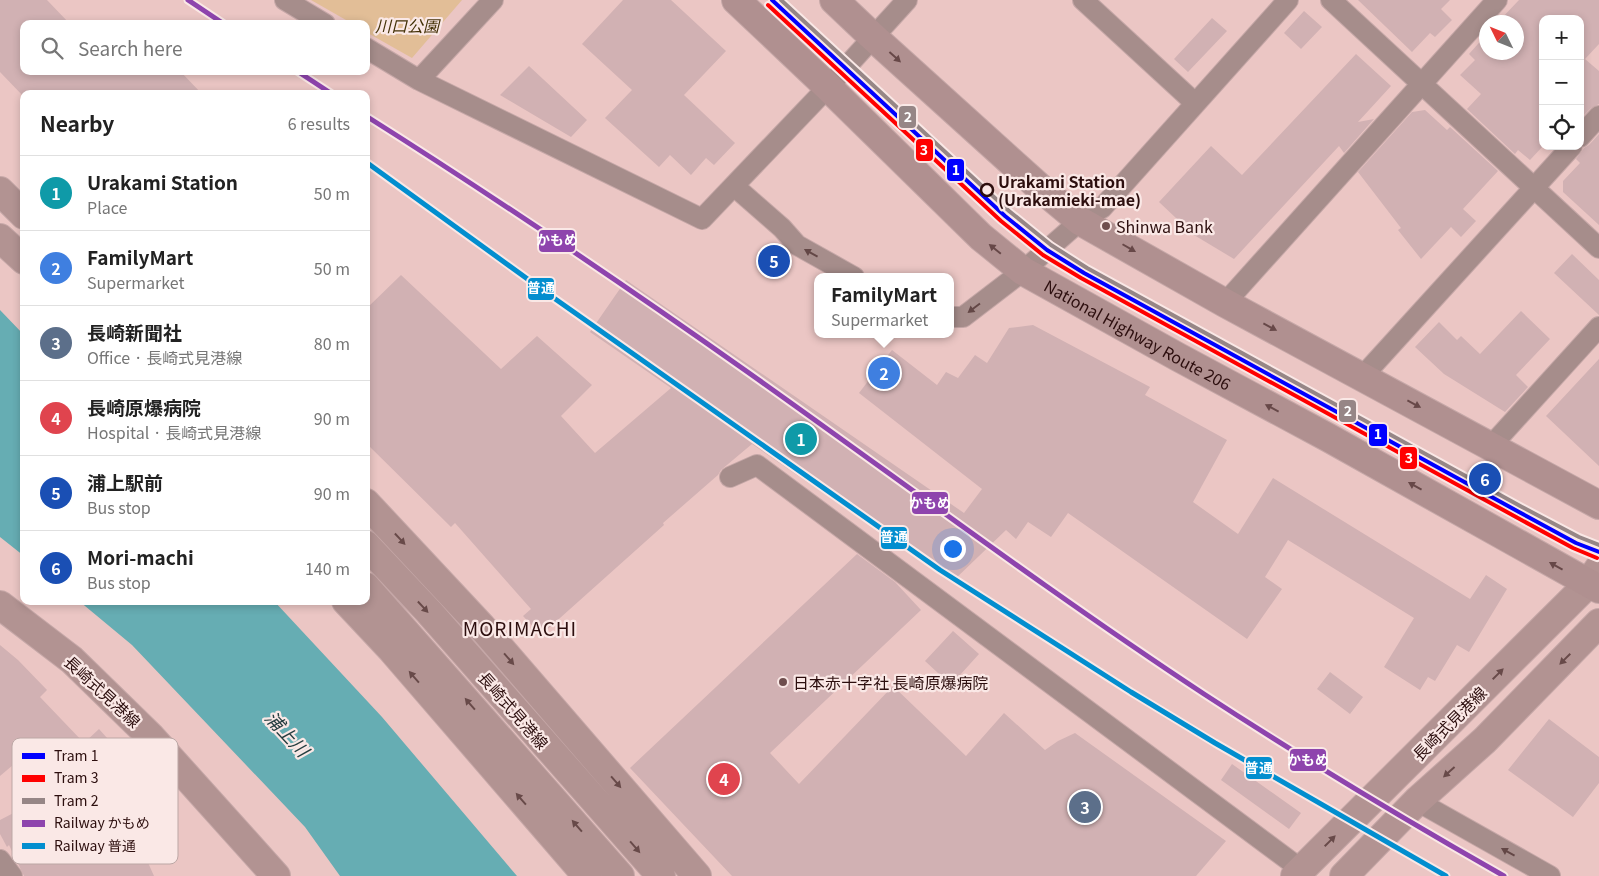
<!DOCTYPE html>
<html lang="en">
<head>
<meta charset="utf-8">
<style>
  body { margin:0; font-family:Georgia,"Noto Sans JP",serif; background:#f2f2f2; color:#222 }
  .controls { position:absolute; right:15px; top:15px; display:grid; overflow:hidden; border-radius:10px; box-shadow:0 2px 8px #0003 }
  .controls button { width:45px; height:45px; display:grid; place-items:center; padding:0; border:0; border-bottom:1px solid #e0e0e0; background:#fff; color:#222; font:25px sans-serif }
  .compass { position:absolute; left:1479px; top:15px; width:45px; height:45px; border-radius:50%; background:#fff; box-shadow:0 2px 8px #0003; rotate:313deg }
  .you { position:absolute; left:952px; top:548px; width:18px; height:18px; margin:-12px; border:4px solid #fff; border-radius:50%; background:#1a73e8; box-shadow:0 0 0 8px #1a73e833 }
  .badge { display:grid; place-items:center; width:32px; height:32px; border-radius:50%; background:#6f4e4e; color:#fff; font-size:16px; font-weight:700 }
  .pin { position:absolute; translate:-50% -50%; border:2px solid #fff; box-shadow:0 1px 5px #0006 }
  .popup { position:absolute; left:814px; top:273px; width:140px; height:65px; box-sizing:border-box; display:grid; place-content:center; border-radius:10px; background:#fff; filter:drop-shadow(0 1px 4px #0005); font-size:16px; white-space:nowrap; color:#767676 }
  .popup b { font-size:19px; color:#222 }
  .popup::after { content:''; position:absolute; left:50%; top:100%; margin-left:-10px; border:10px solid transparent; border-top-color:#fff }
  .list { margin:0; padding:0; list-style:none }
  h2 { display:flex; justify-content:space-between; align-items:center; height:65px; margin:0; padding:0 20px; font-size:21px }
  h2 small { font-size:16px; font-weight:400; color:#767676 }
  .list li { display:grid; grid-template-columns:32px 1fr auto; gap:15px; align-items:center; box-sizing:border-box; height:75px; padding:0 20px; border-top:1px solid #e0e0e0 }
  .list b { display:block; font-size:19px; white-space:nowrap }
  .list p { margin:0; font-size:16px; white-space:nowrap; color:#767676 }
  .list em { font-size:16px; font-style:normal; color:#767676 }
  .icon { flex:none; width:28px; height:28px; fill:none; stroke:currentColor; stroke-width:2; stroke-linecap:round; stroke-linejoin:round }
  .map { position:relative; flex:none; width:1599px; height:876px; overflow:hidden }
  .search { position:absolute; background:#fff; box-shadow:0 2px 8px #0003; left:20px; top:20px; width:350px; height:55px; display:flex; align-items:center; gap:12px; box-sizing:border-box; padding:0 18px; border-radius:10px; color:#767676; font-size:19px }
  .panel { position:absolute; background:#fff; box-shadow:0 2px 8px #0003; left:20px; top:90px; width:350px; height:515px; border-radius:10px }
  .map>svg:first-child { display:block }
</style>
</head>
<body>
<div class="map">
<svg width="1599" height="876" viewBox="0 0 1599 876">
  <rect width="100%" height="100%" fill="#ebc6c4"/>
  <!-- green -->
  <path fill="#e2be97" d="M311,0H462L412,58L366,32V24H353Z"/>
  <!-- water -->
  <path fill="#66adb3" d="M0,310L24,335V556L0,537Z
    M79,601H274L382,717L517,876H340L305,827L132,645Z"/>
  <!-- building -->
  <path fill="#d1b1b3" d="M0,0H47L70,24H24V71H180L202,94H24V97L0,72Z
    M623,0H671L726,51L684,95L735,143L714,165L706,158L691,175L670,155L659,167L605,118L632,90L582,44Z
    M1358,0H1450L1441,9L1452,20L1435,37L1430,33L1412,52Z
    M1519,0H1599V44L1585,59L1599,71V104L1591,108L1580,119V19H1543V146L1530,160L1518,150L1515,154L1467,109L1481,94L1460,75L1475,60L1469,54L1486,35V52H1516V22H1498Z
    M1304,11L1322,27L1301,49L1284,33Z
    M1212,18L1227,31L1188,72L1174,59Z
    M1356,54L1391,86L1358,122L1374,119L1344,153L1339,146L1234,259L1194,235L1159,202L1211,146L1242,175Z
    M529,66L587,120L571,137L500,95Z
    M1425,110L1447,130L1450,127L1498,171L1463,209L1476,221L1461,237L1451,227L1421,259L1398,230L1401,228L1358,172L1412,112Z
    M1599,134V225L1563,192V181L1580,163L1576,159L1584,148L1589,145Z
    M1572,254L1599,280V315L1554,273Z
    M401,275L501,369L537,336L592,385L561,416L595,453L671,388L590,332L626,280L964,513L982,489L859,393L892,350L937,385L946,372L958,378L975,355L987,363L1009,328L1033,325L1150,387L1145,395L1227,440L1193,502L1238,534L1273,478L1470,599L1486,575L1507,589L1469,652L1457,645L1435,681L1428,677L1420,690L1384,667L1414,618L1288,540L1265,577L1282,589L1247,639L1068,513L1051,537L1028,522L1016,539L1006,530L952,582L752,444L721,470L718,475L663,523L664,525L541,635L523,616L531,609L455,523L451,527L366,443V309Z
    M1521,311L1550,339L1516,375L1528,387L1505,412L1444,374L1415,347L1439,322L1457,340L1461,336L1480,354Z
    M1599,359V466L1546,416Z
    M857,554L895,582L921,610L770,753L799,784L893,686L966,756L1004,713L1045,750L1058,741L1075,733L1226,841L1196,876H732L630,768Z
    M953,631L979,654L951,685L925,661Z
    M0,645L18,660L47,690L40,697L84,743L99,729L133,767L41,848L126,815L135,839L137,838L154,876H24L9,845L7,847L0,834V820L27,806L36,821L79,796L40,751L32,759L26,754L0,776Z
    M1330,672L1363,697L1350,714L1317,689Z
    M1549,719L1599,757V783L1573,817L1508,770Z
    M1232,764L1301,813L1289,829L1221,780Z"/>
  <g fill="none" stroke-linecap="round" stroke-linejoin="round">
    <defs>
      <path id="street" d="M285,0L325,24
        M1083,0L1195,103
        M1331,0L1599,248
        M366,48L419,80L702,219L828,87L907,0
        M419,80L493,0
        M1580,137L1599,116
        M734,186L782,228L797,245L854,277
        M1225,303L1497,0
        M950,317H963L1023,271L1080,221L1102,208L1288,0
        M1362,377L1572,146
        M1491,446L1599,327
        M730,477L757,465L1302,870
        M1417,801L1550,876
        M0,860L12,876"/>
      <path id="secondary" d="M0,191L24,215
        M0,238L24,260
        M366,503L481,626L697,876
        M366,545L429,612L661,876
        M366,587L620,876
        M346,601L392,650L587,876
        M0,605L72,660L151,737L276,876
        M1295,876L1588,584L1599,568
        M1344,876L1417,801L1485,740L1599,623"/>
      <g id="highway">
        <path id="s1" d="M736,0L828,87L981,237L1023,271L1178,357L1329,438L1599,589"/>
        <path d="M834,0L873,37L1038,186L1080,221L1225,303L1599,505"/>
      </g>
    </defs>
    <!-- street casing -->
    <use href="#street" stroke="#c5a7a7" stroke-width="22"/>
    <!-- secondary casing -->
    <use href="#secondary" stroke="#c5a7a7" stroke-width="30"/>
    <!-- highway casing -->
    <use href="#highway" stroke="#c5a7a7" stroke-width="30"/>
    <!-- street -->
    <use href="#street" stroke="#a68d8b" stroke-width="20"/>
    <!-- secondary -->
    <use href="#secondary" stroke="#b29392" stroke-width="28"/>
    <!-- highway -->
    <use href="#highway" stroke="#b09090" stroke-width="28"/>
    <defs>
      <path id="rail-1" d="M188,0L224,24
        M297,71L332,94
        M366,116C496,198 623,284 749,373C900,480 1049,592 1204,694C1302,758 1402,818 1504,876"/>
      <path id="rail-2" d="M366,162L551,296L940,570L1131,692L1215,743L1446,876"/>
    </defs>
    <!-- rail-1 casing -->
    <use href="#rail-1" stroke="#fae8e6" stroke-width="9"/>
    <!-- rail-2 casing -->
    <use href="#rail-2" stroke="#fae8e6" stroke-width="9"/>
    <!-- rail-1 -->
    <use href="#rail-1" stroke="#8e44ad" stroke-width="5"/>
    <!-- rail-2 -->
    <use href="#rail-2" stroke="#028ecf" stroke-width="5"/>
    <defs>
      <path id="tram-1" d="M772,0L1005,216L1047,250L1084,273L1519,512L1576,543L1599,552"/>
      <path id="tram-2" d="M768,5L1001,221L1043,255L1081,278L1516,517L1573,548L1597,558"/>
      <path id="tram-3" d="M781,0L1009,211L1051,245L1087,268L1522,507L1579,537L1599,545"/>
    </defs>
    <!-- tram-1 casing -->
    <use href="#tram-1" stroke="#fae8e6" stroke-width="8"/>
    <!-- tram-2 casing -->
    <use href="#tram-2" stroke="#fae8e6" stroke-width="8"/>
    <!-- tram-3 casing -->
    <use href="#tram-3" stroke="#fae8e6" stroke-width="8"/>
    <!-- tram-1 -->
    <use href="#tram-1" stroke="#00f" stroke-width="4"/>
    <!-- tram-2 -->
    <use href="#tram-2" stroke="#f00" stroke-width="4"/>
    <!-- tram-3 -->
    <use href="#tram-3" stroke="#968686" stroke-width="4"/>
  </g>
  <!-- one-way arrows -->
  <defs><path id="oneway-solid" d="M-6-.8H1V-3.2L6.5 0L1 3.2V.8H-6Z" transform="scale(1.25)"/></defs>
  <g fill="#674848">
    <use href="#oneway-solid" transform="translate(895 57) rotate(42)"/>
    <use href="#oneway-solid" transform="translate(1129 248) rotate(30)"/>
    <use href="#oneway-solid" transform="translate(995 249) rotate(-141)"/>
    <use href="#oneway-solid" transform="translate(1270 327) rotate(28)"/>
    <use href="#oneway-solid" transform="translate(1414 404) rotate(28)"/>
    <use href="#oneway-solid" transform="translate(1272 408) rotate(-152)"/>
    <use href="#oneway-solid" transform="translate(1415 486) rotate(-151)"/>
    <use href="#oneway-solid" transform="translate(1556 566) rotate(-151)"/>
  </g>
  <g fill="#634746">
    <use href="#oneway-solid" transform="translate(811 253) rotate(-151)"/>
    <use href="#oneway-solid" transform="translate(974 308) rotate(143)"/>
    <use href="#oneway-solid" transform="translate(1508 852) rotate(-151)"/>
  </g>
  <g fill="#684a49">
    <use href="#oneway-solid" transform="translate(400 539) rotate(47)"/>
    <use href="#oneway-solid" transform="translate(423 607) rotate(47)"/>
    <use href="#oneway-solid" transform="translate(509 659) rotate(49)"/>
    <use href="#oneway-solid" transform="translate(1565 659) rotate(135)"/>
    <use href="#oneway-solid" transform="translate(1498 674) rotate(-45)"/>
    <use href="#oneway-solid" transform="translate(414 677) rotate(-131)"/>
    <use href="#oneway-solid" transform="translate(470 704) rotate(-131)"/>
    <use href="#oneway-solid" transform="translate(1449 772) rotate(138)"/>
    <use href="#oneway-solid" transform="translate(616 782) rotate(49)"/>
    <use href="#oneway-solid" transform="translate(521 799) rotate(-131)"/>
    <use href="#oneway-solid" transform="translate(577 826) rotate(-131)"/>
    <use href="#oneway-solid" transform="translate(1330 841) rotate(-45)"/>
    <use href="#oneway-solid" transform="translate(635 847) rotate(49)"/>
  </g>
  <!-- markers -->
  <circle fill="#fae8e6" stroke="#2c0e0e" stroke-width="2.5" cx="987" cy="190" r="6"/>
  <g fill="#6f4e4e" stroke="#fae8e6" stroke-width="2">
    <circle cx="1106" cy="226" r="5"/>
    <circle cx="783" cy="682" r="5"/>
  </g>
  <g text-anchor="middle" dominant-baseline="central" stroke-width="4.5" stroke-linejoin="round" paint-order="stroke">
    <!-- park labels -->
    <g font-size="16" font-style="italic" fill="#433106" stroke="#fae8e6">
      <text x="407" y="25">川口公園</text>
    </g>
    <!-- stop labels -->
    <g font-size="16" font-weight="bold" fill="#2c0e0e" stroke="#fae8e6" text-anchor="start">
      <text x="998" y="181">Urakami Station<tspan x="998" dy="18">(Urakamieki-mae)</tspan></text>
    </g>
    <!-- poi labels -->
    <g font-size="16" fill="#2c0e0e" stroke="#fae8e6" text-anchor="start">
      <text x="1116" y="226">Shinwa Bank</text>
      <text x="793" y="682">日本赤十字社 長崎原爆病院</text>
    </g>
    <!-- street labels -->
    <g font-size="16" fill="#2c0e0e" stroke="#fae8e6">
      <text stroke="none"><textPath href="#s1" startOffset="526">National Highway Route 206</textPath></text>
      <text transform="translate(103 691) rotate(43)">長崎式見港線</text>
      <text transform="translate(514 710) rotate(49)">長崎式見港線</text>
      <text transform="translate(1449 723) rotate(-45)">長崎式見港線</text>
    </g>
    <!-- water labels -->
    <g font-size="18" font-style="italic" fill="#253e40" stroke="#fae8e6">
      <text transform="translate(288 733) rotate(47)">浦上川</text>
    </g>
    <!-- quarter labels -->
    <g font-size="19" letter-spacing="1" fill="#2c0e0e" stroke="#fae8e6">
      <text x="520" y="627">MORIMACHI</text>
    </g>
  </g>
  <!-- legend -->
  <rect x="12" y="738" width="166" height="126" rx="8" fill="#fae8e6" stroke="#bca7a5" stroke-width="1"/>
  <rect x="22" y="753" width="23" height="6" fill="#00f"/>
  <rect x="22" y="775" width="23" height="7" fill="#f00"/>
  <rect x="22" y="798" width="23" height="6" fill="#968686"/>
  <rect x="22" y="820" width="23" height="7" fill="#8e44ad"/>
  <rect x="22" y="843" width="23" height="6" fill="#028ecf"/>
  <g font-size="14" fill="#2c0e0e">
    <text x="54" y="761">Tram 1</text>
    <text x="54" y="783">Tram 3</text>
    <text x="54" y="806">Tram 2</text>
    <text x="54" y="828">Railway かもめ</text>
    <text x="54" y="851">Railway 普通</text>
  </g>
  <g stroke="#fae8e6" stroke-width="2">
    <rect x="898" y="105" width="19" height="24" rx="5" fill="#968686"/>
    <rect x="915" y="138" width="19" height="24" rx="5" fill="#f00"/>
    <rect x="946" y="158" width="19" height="24" rx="5" fill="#00f"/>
    <rect x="538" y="229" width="38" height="24" rx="5" fill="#8e44ad"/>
    <rect x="527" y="277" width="28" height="24" rx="5" fill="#028ecf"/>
    <rect x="1338" y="399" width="19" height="24" rx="5" fill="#968686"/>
    <rect x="1368" y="423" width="20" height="24" rx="5" fill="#00f"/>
    <rect x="1399" y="446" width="19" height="24" rx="5" fill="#f00"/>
    <rect x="911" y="491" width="38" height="24" rx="5" fill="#8e44ad"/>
    <rect x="880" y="526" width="28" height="24" rx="5" fill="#028ecf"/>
    <rect x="1289" y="748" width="38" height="24" rx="5" fill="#8e44ad"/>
    <rect x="1245" y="756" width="28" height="24" rx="5" fill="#028ecf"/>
  </g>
  <g font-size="14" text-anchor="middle" font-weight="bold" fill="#fff">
    <text x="908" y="122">2</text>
    <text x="924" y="155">3</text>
    <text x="956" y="175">1</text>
    <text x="557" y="245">かもめ</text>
    <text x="541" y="293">普通</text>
    <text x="1348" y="416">2</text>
    <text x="1378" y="439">1</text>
    <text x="1409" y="463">3</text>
    <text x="930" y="508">かもめ</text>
    <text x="894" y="542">普通</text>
    <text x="1308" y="765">かもめ</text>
    <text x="1259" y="773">普通</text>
  </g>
</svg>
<div class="controls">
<button>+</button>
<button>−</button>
<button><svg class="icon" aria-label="locate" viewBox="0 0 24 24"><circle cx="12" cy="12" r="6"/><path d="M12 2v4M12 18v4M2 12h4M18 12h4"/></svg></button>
</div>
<svg class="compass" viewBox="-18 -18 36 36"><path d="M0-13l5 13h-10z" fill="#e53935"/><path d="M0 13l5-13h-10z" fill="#767676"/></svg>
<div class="you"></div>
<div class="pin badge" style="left:801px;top:439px;background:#0f9aa8">1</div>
<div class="pin badge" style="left:884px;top:373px;background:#3f7fe0">2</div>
<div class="popup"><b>FamilyMart</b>Supermarket</div>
<div class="pin badge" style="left:1085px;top:807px;background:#5c6f8a">3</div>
<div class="pin badge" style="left:724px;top:779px;background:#e0444e">4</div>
<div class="pin badge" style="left:774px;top:261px;background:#1a4fb4">5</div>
<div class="pin badge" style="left:1485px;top:479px;background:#1a4fb4">6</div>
<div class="search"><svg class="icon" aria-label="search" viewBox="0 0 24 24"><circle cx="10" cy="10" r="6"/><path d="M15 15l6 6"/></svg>Search here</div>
<section class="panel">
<h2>Nearby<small>6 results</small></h2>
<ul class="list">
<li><span class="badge" style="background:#0f9aa8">1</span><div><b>Urakami Station</b><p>Place</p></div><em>50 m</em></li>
<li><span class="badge" style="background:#3f7fe0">2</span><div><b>FamilyMart</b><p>Supermarket</p></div><em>50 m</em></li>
<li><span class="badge" style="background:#5c6f8a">3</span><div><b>長崎新聞社</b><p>Office · 長崎式見港線</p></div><em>80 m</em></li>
<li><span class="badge" style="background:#e0444e">4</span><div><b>長崎原爆病院</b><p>Hospital · 長崎式見港線</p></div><em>90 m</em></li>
<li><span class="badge" style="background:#1a4fb4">5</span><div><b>浦上駅前</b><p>Bus stop</p></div><em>90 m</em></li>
<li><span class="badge" style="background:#1a4fb4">6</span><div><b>Mori-machi</b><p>Bus stop</p></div><em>140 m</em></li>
</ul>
</section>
</div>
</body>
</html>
